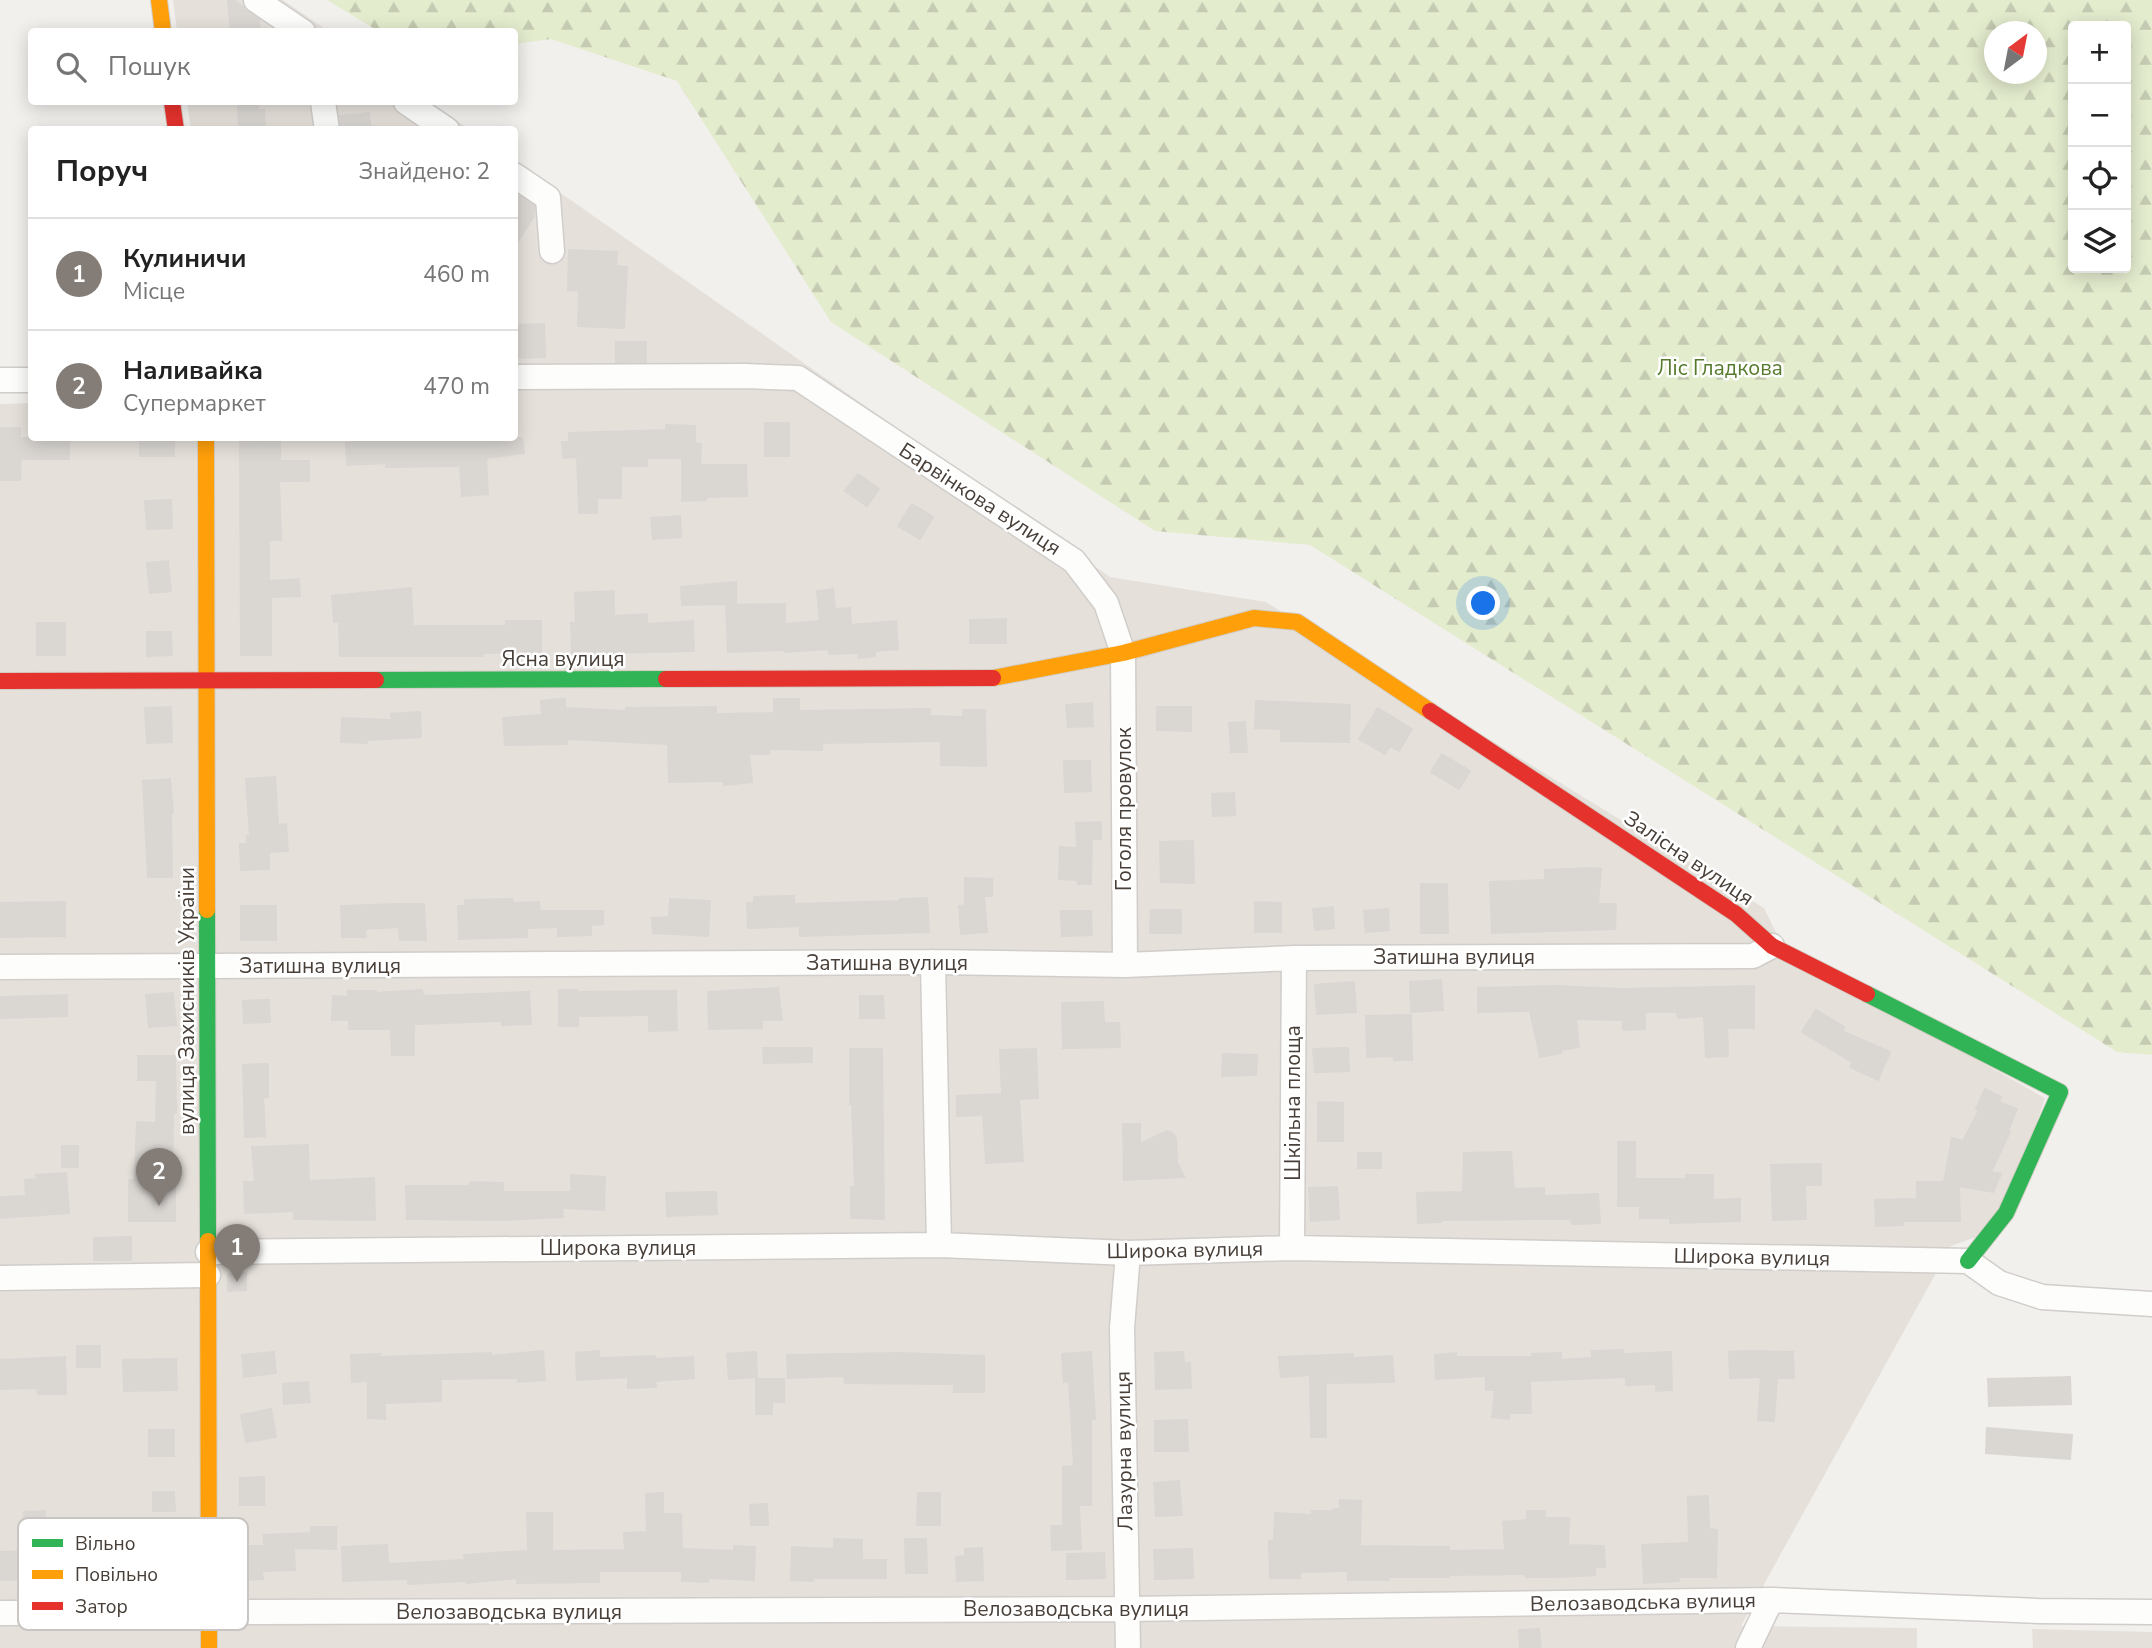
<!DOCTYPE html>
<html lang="uk">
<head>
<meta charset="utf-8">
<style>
  body { margin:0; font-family:"Nunito Sans",sans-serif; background:#f6f6f6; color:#222 }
  .controls { position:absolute; right:21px; top:21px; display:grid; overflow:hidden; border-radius:7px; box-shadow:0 4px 18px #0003 }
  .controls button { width:63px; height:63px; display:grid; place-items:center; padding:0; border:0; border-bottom:2px solid #e0e0e0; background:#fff; color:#222; font:35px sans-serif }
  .compass { position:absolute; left:1984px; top:21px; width:63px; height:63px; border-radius:50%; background:#fff; box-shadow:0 4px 18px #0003; rotate:32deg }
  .you { position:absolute; left:1484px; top:604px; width:24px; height:24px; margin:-18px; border:5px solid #fff; border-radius:50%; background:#1a73e8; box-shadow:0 0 0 10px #1a73e833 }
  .badge { display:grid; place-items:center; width:46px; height:46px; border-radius:50%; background:#847d77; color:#fff; font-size:23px; font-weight:700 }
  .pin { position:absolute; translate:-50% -58px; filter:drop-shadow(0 2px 4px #0008) }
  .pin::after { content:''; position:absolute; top:37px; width:24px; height:21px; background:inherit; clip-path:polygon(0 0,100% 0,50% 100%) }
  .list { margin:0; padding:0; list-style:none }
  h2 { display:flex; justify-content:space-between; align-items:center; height:91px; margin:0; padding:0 28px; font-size:30px }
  h2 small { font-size:23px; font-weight:400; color:#767676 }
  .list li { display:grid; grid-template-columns:46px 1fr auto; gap:21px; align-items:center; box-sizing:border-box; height:112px; padding:0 28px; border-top:2px solid #e0e0e0 }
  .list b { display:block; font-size:26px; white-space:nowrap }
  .list p { margin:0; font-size:23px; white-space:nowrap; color:#767676 }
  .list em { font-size:23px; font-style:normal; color:#767676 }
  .icon { flex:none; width:38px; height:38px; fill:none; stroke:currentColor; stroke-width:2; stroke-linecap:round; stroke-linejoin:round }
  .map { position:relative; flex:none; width:2152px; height:1648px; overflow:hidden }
  .search { position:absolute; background:#fff; box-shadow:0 4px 18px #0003; left:28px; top:28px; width:490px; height:77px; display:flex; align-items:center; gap:18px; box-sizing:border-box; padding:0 24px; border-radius:7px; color:#767676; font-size:26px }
  .panel { position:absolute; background:#fff; box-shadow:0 4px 18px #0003; left:28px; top:126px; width:490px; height:315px; border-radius:7px }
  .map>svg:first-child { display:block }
</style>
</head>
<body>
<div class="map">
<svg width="2152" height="1648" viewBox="0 0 2152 1648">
  <defs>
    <pattern id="forest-firs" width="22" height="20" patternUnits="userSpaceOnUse" patternTransform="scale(1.75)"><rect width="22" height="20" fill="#e4ecce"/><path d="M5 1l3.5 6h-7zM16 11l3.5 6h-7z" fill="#c5cbb2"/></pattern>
  </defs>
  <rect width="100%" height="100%" fill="#f2f0ed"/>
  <!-- residential -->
  <path fill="#e5e0da" d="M173,0H283L328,31H177Z
    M187,102H429L469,129H191Z
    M515,161L1110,577L1266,602L1764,908L1786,953L2045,1098L2001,1228L1951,1246L1741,1626L1917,1628V1648H0V404L31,403L32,438H514Z
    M2032,1629L2152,1632V1648H2033Z"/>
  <!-- forest -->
  <path fill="url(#forest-firs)" fill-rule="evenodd" d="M327,0H2152V1055L2117,1052L1310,545L1155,531L831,322L677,81L551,39L515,44L514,32L378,31ZM2073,26H2126V268H2073ZM1994,32H2036V74H1994Z"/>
  <!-- building -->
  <path fill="#dad7d3" stroke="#dad6d3" stroke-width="2" d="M228,0H233L242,6L259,20L260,32H231Z
    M238,102H258V110H264L265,128L239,130Z
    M369,113L371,130H342L340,116Z
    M514,193L534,206V216L514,247Z
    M569,250L617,252L616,266L627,267L624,328L578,326L579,291L568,290Z
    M544,324L545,357L514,358V325Z
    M616,342H646V362H616Z
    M765,423H789V456H765Z
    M666,425L695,426V443L701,444L700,465H746L747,496L706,497V500L682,501V458H647V466H621V498H597V513H579L577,457L563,458L562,442H569V433L666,430Z
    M0,428H20V438H69V459H21L20,480H0Z
    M140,438H174V456H140Z
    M355,438H522L524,453L486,458L488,494L462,496L460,466L386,467V463L347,465L346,443L355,442Z
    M280,440V461H309V481H279L281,540H269V581L299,579L300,596L271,597V655H241L240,441Z
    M858,474L879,489L867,506L845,491Z
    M171,500L172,528L147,529L145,501Z
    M912,504L933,517L920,539L898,526Z
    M680,516L681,537L653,539L651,518Z
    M168,561L171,591L150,593L147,563Z
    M736,582V604L682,605L681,587Z
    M411,588L413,626H506V621H541V652L483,653V656H340L339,622H334L332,596Z
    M833,589L835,609L850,608L851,625L896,621L898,649L875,651V656L859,658L858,653L829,654V649L785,652L784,650L728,652L726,605L785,604V624L820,621L817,591Z
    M614,591V616L647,614V624L693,621L694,651L572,654L571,623H576L575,593Z
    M1006,619V643H970V620Z
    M37,623H65V655H37Z
    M147,632H171L172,655L147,656Z
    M559,699H565V708L626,711V708L716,707V714L774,713V699H799V711L930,709V716L963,717V710H985L986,766L941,765V741L822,743V750L769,749V754H749L752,782L724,785V781L669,782L668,744L567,739V744L505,745L503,718L542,715L541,701Z
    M1256,701L1350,705L1349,742L1281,741V729L1255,728Z
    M1092,703L1093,726L1068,727L1066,705Z
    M171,707L172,742L147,743L145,708Z
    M1157,707H1191V731L1157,730Z
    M1378,708L1412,729L1399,751L1390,746L1385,754L1359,739Z
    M420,712L421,737L367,740V743L341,742L342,718L392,720L391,714Z
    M1245,722L1247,752H1231L1229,723Z
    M1442,754L1470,771L1459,789L1431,772Z
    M1064,761H1090L1091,791L1065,792Z
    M275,777L278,825L286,824L288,851L269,852V869L241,870L240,844H247V836H250L246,779Z
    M170,779L173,813L171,814L172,877H148L143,781Z
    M1234,793L1235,815L1213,816L1212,794Z
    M1101,822V839H1092L1091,884H1078V880L1059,879L1060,847L1077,848L1076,823Z
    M1193,841L1194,883L1161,882L1160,842Z
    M1590,868L1601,869L1598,904H1616L1615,929L1492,933L1490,882L1545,880V870Z
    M965,878L992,879V896H984L987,932L961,934L959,906L965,905Z
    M1421,884H1447L1448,933H1421Z
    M794,896V904L900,901V899L927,898L929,932L800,936V926L748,928L747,903H754V897Z
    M512,899L513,903L539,902L540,911H603V924L591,925V935L558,936V927L527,928V937L459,939L458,906H465V900Z
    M670,899L710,901L708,936L653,933L652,918L669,917Z
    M65,902V936L0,937V903Z
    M1255,902L1281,903V932H1255Z
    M399,904H424L426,940H400L399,927L365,929L366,937H342L341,906Z
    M241,906H276V940H241Z
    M1333,907L1334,928L1315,930L1313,909Z
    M1388,909L1389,930L1366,932L1364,911Z
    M1151,910H1181V933H1150Z
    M1061,911H1091L1092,935L1062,936Z
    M1441,980L1443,1010L1411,1012L1410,982Z
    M1354,982L1356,1012L1317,1014L1315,985Z
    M1556,986L1622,989L1754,986V1028H1727L1728,1056L1706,1057L1704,1016L1678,1018L1677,1012H1645V1029L1623,1030V1020L1576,1019L1579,1047L1561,1050V1053L1540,1057L1530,1011L1478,1012V988Z
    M778,988L782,1020H762V1028L709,1029L708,992Z
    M422,990L423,996L529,992L531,1024L502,1025V1021L414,1024V1055H392L391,1029H349V1020H332L333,996L348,997V991H376V993Z
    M559,990H577V992L676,991L677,1030L649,1031V1015L578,1016V1026H559Z
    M173,993L176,1025L149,1027L146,995Z
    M67,995V1016L0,1018V997Z
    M860,996H883L884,1018H860Z
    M269,1000L270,1022L244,1023L243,1001Z
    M1103,1002L1104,1023H1119L1120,1047L1063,1048L1062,1003Z
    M1816,1010L1844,1027L1842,1031L1890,1052L1878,1080L1850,1067L1852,1062L1802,1032Z
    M1411,1015L1412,1060H1394V1056L1367,1057L1366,1016Z
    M763,1048H812V1062L764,1063Z
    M1348,1048L1349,1071L1315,1072L1313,1049Z
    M850,1049H882L884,1219L851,1218V1187H855L852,1104H850Z
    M1036,1049L1038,1098L1019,1099L1023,1161L986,1163L983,1115L957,1116V1096L1002,1094L1000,1050Z
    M1223,1054L1257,1055L1256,1075L1222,1076Z
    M138,1056H175L176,1113H173L172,1180H175V1221H129V1180H135L137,1122L156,1123L157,1080H138Z
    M268,1064V1097H263L265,1136L245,1137L243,1065Z
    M1985,1089L2001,1097L1999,1102L2017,1109L2008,1131L2010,1132L1991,1172L2001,1174L1993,1192L1959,1186L1960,1221H1903V1225L1876,1226L1875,1200L1917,1199V1182H1944L1952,1138L1963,1141L1979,1110L1976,1109Z
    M1318,1102L1343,1103V1141H1318Z
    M1123,1124H1140V1144L1167,1131L1172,1133L1176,1138L1177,1162L1184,1177L1124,1180Z
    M1618,1142H1635V1179H1686V1175H1713V1200L1740,1199V1221L1670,1223V1218H1640V1206H1618Z
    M308,1145L309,1181L374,1178L375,1220L294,1219V1211L245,1213L244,1182H255L252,1147Z
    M62,1146H78V1167H62Z
    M1511,1152L1514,1189L1544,1188V1196L1598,1194L1600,1223L1572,1224L1571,1219L1440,1220L1441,1222L1418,1223L1417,1193L1463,1192L1464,1153Z
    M1358,1153H1381V1168H1358Z
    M1821,1164V1185H1805L1806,1219L1773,1220L1771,1165Z
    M66,1173L69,1213L0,1218V1197L26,1196L25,1180L37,1179L36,1175Z
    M571,1175L605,1177L604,1210L562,1208L563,1217L503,1220L407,1219L406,1186H470L471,1182L503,1183V1192H571Z
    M1337,1187L1339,1219L1311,1221L1309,1188Z
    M716,1192L717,1214L667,1216L666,1193Z
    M131,1237V1260H94V1238Z
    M246,1273V1290L228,1291V1274Z
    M77,1346H100V1367H77Z
    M1623,1350V1354L1671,1352L1672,1390L1656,1391V1384L1626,1385V1377L1530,1381L1531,1413H1510L1509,1419L1492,1417L1495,1390H1486V1376L1436,1379L1435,1355L1456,1353V1357H1532V1354L1561,1353V1360L1592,1358V1351Z
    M543,1351L545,1380L518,1382V1378L441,1379V1401L385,1403V1419L368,1418V1381L352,1382L351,1355L380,1354V1357L491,1353V1356Z
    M599,1351V1358L655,1356V1359L693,1357L694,1378L655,1381L656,1387L628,1388V1377L577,1380L576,1353Z
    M1748,1351L1793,1352L1794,1378H1777L1774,1421L1758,1420L1761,1377L1730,1378L1729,1352Z
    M274,1352L276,1373L244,1377L242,1355Z
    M756,1352L757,1377L729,1379L727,1354Z
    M1091,1352L1095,1419H1091V1505H1079L1081,1549L1052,1550L1051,1526H1063V1467L1074,1466L1069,1381L1064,1382L1062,1354Z
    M1183,1352L1184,1363H1190L1191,1388L1156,1389L1155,1353Z
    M899,1353L984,1356V1392H954V1384L845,1383L844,1376L788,1378L787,1355Z
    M1353,1354V1358L1392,1356L1394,1382L1326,1383V1437H1311L1310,1375L1281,1377L1279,1357Z
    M65,1357L66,1394H38L37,1388L0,1389V1360Z
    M176,1359L177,1390L124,1391L123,1360Z
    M2070,1377L2071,1404L1989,1406L1988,1379Z
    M756,1379H784V1402H772V1414H756Z
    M308,1382L310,1402L284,1404L283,1384Z
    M271,1409L276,1437L246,1442L241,1415Z
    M1187,1420L1188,1451H1155V1421Z
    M1987,1428L2072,1435L2070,1459L1986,1453Z
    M149,1430H174V1456H149Z
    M264,1477V1505H240V1478Z
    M1179,1481L1182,1515L1156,1516L1154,1483Z
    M153,1492H174L175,1511H153Z
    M663,1493V1514H681L682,1549L734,1551V1546L755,1547L754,1580L708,1578V1582L682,1581V1571H599V1582L517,1583V1578L467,1583V1581L408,1584V1579L343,1581L342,1547L387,1545L388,1564L465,1560L464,1555L528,1551L527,1513H552V1551L625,1550L624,1533L647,1532L646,1494Z
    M918,1493H940V1525H917Z
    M1708,1496L1709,1529L1717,1530L1716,1577H1678L1679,1581L1644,1583L1642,1545L1689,1543L1688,1497Z
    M1340,1500L1361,1501L1360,1546L1449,1547V1551L1505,1550L1503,1522L1527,1520V1511H1545V1518H1569L1568,1545L1604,1546L1605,1567H1595V1575L1556,1577H1526V1574L1449,1575V1577H1389V1580H1348V1571L1300,1572V1578H1270L1269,1541H1274L1275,1513L1312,1515V1511H1333V1509H1340Z
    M767,1504L768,1525H751L750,1505Z
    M45,1511L46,1541L59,1540V1558H67L68,1583L38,1584V1579L0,1580V1552L26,1551L24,1512Z
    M311,1527H336V1549L294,1548L295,1570L262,1571L263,1579L241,1580L240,1546H264V1535L311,1533Z
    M834,1539L862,1540V1560H886V1578H813V1581L791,1580L792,1547L834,1549Z
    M905,1539H926L927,1573H906Z
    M982,1548L983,1580L957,1581L956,1557L965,1556V1549Z
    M1192,1549L1193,1578L1155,1579L1154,1550Z
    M1104,1553L1105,1578L1067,1579V1554Z
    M1539,1629L1541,1648H1520L1519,1630Z"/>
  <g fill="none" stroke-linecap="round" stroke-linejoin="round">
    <defs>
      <path id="street" d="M256,0L303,32
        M323,102L327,130
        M406,102L447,130
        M514,175L548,198L552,251
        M514,377L745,376L798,378L1074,561L1106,603L1123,653L1125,965
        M0,380H32
        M933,962L939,1245
        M0,967L933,962L1125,965L1294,958L1753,956L1772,946
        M1292,1248L1294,958
        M208,1252L939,1245L1128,1253L1292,1248L1968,1261L1999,1283L2042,1297L2152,1304
        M0,1278L208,1275
        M0,1613L1127,1609L1771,1600L2038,1611L2152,1612
        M1128,1648L1122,1328L1128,1253
        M1748,1648L1771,1600"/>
      <path id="fast" d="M376,680L666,679
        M207,910L208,1241
        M1867,994L2060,1092L2006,1213L1968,1261"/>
      <path id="slow" d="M159,0L163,32
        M206,438L207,910
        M993,678L1123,653L1254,618L1297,622L1430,711
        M208,1241L209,1648"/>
      <path id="jam" d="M172,102L176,130
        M666,679L993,678
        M0,681L376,680
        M1430,711L1736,914L1772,946L1867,994"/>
    </defs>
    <!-- street casing -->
    <use href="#street" stroke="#d0cdca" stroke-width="27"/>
    <!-- fast casing -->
    <use href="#fast" stroke="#d2cdc5" stroke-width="18"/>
    <!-- slow casing -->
    <use href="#slow" stroke="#d2cdc5" stroke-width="18"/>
    <!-- jam casing -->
    <use href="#jam" stroke="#d2cdc5" stroke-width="18"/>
    <!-- street -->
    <use href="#street" stroke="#fdfdfc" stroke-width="24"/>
    <!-- fast -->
    <use href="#fast" stroke="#30b455" stroke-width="16"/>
    <!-- slow -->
    <use href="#slow" stroke="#ff9f0a" stroke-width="16"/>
    <!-- jam -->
    <use href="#jam" stroke="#e5322d" stroke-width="16"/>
  </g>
  <g text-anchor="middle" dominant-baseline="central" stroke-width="5" stroke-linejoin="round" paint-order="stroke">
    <!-- park labels -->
    <g font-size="21" fill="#567a2c" stroke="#fff">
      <text x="1720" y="368">Ліс Гладкова</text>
    </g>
    <!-- street labels -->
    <g font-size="21" fill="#483f38" stroke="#fff">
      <text transform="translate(980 499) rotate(33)">Барвінкова вулиця</text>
      <text x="563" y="659">Ясна вулиця</text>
      <text transform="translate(1124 809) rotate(-90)">Гоголя провулок</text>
      <text transform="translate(1689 858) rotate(34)">Залісна вулиця</text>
      <text x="1454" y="957">Затишна вулиця</text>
      <text x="887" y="963">Затишна вулиця</text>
      <text x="320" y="966">Затишна вулиця</text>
      <text transform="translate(187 1001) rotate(-90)">вулиця Захисників України</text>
      <text transform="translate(1293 1103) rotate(-90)">Шкільна площа</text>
      <text x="618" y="1248">Широка вулиця</text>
      <text transform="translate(1185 1250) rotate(-1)">Широка вулиця</text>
      <text transform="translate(1752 1257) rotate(1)">Широка вулиця</text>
      <text transform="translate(1124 1451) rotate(-91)">Лазурна вулиця</text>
      <text transform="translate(1643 1602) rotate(-1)">Велозаводська вулиця</text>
      <text x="1076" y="1609">Велозаводська вулиця</text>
      <text x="509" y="1612">Велозаводська вулиця</text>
    </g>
  </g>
  <!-- legend -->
  <rect x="18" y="1518" width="230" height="112" rx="10" fill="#fff" stroke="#c8c5c3" stroke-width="2"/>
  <rect x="32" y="1539" width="31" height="8" fill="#30b455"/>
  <rect x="32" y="1570" width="31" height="9" fill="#ff9f0a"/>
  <rect x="32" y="1602" width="31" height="8" fill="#e5322d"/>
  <g font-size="19" fill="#483f38">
    <text x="75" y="1550">Вільно</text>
    <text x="75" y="1581">Повільно</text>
    <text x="75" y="1613">Затор</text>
  </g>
</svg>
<div class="controls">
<button>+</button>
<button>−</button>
<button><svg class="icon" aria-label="locate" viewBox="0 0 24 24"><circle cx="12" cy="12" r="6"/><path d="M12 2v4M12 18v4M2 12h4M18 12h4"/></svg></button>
<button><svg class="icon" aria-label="layers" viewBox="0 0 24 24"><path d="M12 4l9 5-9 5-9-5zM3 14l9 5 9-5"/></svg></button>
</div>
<svg class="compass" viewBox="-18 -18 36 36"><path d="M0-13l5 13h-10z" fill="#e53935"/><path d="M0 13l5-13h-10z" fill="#767676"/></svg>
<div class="you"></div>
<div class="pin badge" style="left:237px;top:1282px">1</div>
<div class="pin badge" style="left:159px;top:1206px">2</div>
<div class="search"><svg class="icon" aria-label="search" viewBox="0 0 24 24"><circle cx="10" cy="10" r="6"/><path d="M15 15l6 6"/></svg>Пошук</div>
<section class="panel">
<h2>Поруч<small>Знайдено: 2</small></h2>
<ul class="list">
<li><span class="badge">1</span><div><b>Кулиничи</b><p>Місце</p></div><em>460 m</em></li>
<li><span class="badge">2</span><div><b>Наливайка</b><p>Супермаркет</p></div><em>470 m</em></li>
</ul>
</section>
</div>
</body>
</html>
